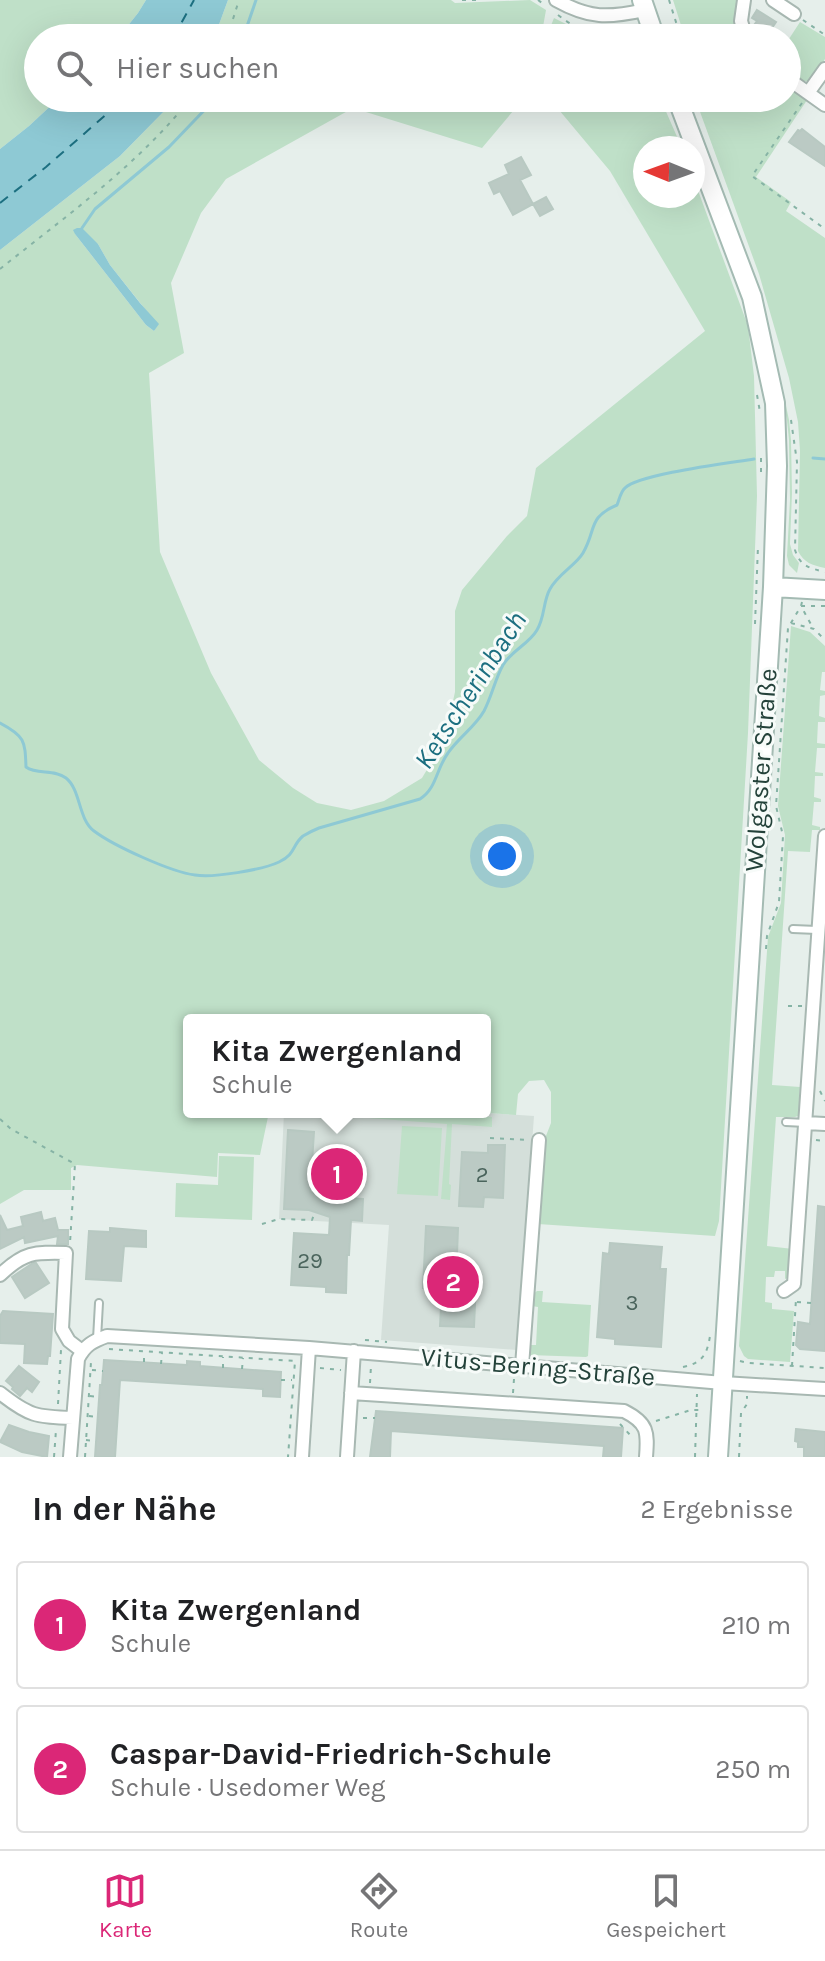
<!DOCTYPE html>
<html lang="de">
<head>
<meta charset="utf-8">
<style>
  body { margin:0; font-family:Karla,sans-serif; background:#f2f2f2; color:#202124 }
  .compass { position:absolute; left:633px; top:136px; width:72px; height:72px; border-radius:50%; background:#fff; box-shadow:0 8px 32px #0002; rotate:271deg }
  .you { position:absolute; left:502px; top:856px; width:28px; height:28px; margin:-20px; border:6px solid #fff; border-radius:50%; background:#1a73e8; box-shadow:0 0 0 12px #1a73e833 }
  .badge { display:grid; place-items:center; width:52px; height:52px; border-radius:50%; background:#db2777; color:#fff; font-size:26px; font-weight:700 }
  .pin { position:absolute; translate:-50% -50%; border:4px solid #fff; box-shadow:0 2px 8px #0006 }
  .popup { position:absolute; left:183px; top:1014px; width:308px; height:104px; box-sizing:border-box; display:grid; place-content:center; border-radius:8px; background:#fff; filter:drop-shadow(0 2px 6px #0005); font-size:26px; white-space:nowrap; color:#757577 }
  .popup b { font-size:30px; color:#202124 }
  .popup::after { content:''; position:absolute; left:50%; top:100%; margin-left:-16px; border:16px solid transparent; border-top-color:#fff }
  .list { margin:0; padding:0; list-style:none }
  h2 { display:flex; justify-content:space-between; align-items:center; height:104px; margin:0; padding:0 32px; font-size:34px }
  h2 small { font-size:26px; font-weight:400; color:#757577 }
  .list li { display:grid; grid-template-columns:52px 1fr auto; gap:24px; align-items:center; box-sizing:border-box; height:128px; margin:0 16px 16px; padding:0 16px; border:2px solid #e0e0e0; border-radius:8px }
  .list b { display:block; font-size:30px; white-space:nowrap }
  .list p { margin:0; font-size:26px; white-space:nowrap; color:#757577 }
  .list em { font-size:26px; font-style:normal; color:#757577 }
  .icon { flex:none; width:44px; height:44px; fill:none; stroke:currentColor; stroke-width:2; stroke-linecap:round; stroke-linejoin:round }
  .map { position:relative; flex:none; width:825px; height:1457px; overflow:hidden }
  .search { position:absolute; background:#fff; box-shadow:0 8px 32px #0002; left:24px; right:24px; top:24px; height:88px; display:flex; align-items:center; gap:20px; box-sizing:border-box; padding:0 28px; border-radius:44px; color:#757577; font-size:30px }
  .sheet { height:392px; background:#fff }
  nav { display:flex; justify-content:space-around; align-items:center; box-sizing:border-box; height:112px; border-top:2px solid #e0e0e0; background:#fff; font-size:22px; color:#757577 }
  nav a { display:grid; justify-items:center; gap:4px }
  nav .on { color:#db2777 }
  .map>svg:first-child { display:block }
</style>
</head>
<body>
<div class="map">
<svg width="825" height="1457" viewBox="0 0 825 1457">
  <rect width="100%" height="100%" fill="#e6efeb"/>
  <!-- built -->
  <path fill="#d4dfda" d="M284,1112H472L534,1116L517,1350L381,1340L389,1225L279,1219Z"/>
  <!-- green -->
  <path fill="#bfe0c8" fill-rule="evenodd" d="M0,0H146L138,13L118,38H38V98H59L29,126L0,149Z
    M228,0H451L455,3L530,0L546,10L541,38H214Z
    M673,0H737L734,21L738,38H685Z
    M554,18L588,35L619,38H549L550,28Z
    M800,22L825,37V59L810,81H798L787,74V42Z
    M787,85L807,100L756,177L791,202L786,211L825,238V568C812,565 804,563 798,551L800,451L798,422L789,378L759,274L695,98H787Z
    M177,98H524L482,148L353,108L226,179L201,213L171,283L184,353L149,373L160,552L211,673L259,760L293,788L317,803L351,810L384,801L422,778L444,741L455,692V611L462,590L507,536L527,516L536,468L705,331L610,171L549,98H657L664,107L682,148H645V196H693V177L748,326L754,376L757,496L748,733L719,1221L715,1236L538,1224L544,1141L551,1123V1092L544,1080L529,1081L518,1094L516,1115L472,1112H485V1020H189V1112H269L260,1155L218,1153L217,1177L77,1165L71,1168V1190H24L0,1204V250L120,156ZM75,234L98,244L110,265L149,314L158,324L154,331L146,325Z
    M685,98H687L760,301L772,340L789,420L791,440L792,493L790,544L793,555L799,563L797,573L789,565L787,556L790,500L789,440L787,420L770,341Z
    M791,626L810,632L825,646V672H822L820,690L825,691V695L820,696L819,716L825,718V722H818L817,743L825,744V748H817L815,772L823,773V776H815L814,797L821,799V802H814L812,825L820,827V830H812L810,852L788,851L772,1085L800,1087L799,1101H803L798,1116L795,1117H776L767,1246L793,1249L790,1277L785,1279V1271H775L774,1277H766L765,1302L772,1303V1309L794,1311L790,1362L748,1359L744,1356L739,1346L768,937L781,903L785,835L778,806Z
    M290,1112H411L492,1117V1127L452,1124L449,1184L451,1185L450,1200L441,1199L447,1124Z
    M402,1126L442,1128L438,1196L397,1194Z
    M219,1156L254,1157L252,1220L175,1217L176,1183L218,1185Z
    M537,1291H543L542,1302L591,1305L588,1356L586,1357L529,1355V1345H536L538,1307L532,1306V1295Z"/>
  <!-- water -->
  <path fill="#8ec9d4" d="M146,0H228L214,38H118L138,13Z
    M59,98H177L120,156L0,250V149L29,126Z
    M77,228H82L98,244L110,265L140,303L159,324L154,331L146,325L75,234L73,230Z"/>
  <g fill="none" stroke-linecap="round" stroke-linejoin="round">
    <!-- stream -->
    <path stroke="#8ec9d4" stroke-width="3" d="M243,38L256,0
      M82,228L95,209L169,147L216,98
      M813,458L825,459
      M0,723C25,736 25,741 26,767C37,775 54,769 66,778C81,790 78,819 94,831C114,846 171,872 195,875C213,878 262,870 279,862C296,854 292,845 303,836C308,833 314,830 319,828L420,799C437,788 436,769 448,753C459,737 475,727 484,711C492,696 495,679 503,665C511,651 529,644 537,630C545,617 543,601 550,589C558,574 576,565 583,553C597,529 587,518 617,505C619,500 621,491 625,488C639,474 730,463 754,459"/>
    <!-- ferry -->
    <path stroke="#1c6f80" stroke-width="2" stroke-dasharray="10 8" stroke-linecap="butt" d="M173,38L194,0
      M0,203L46,167L125,98"/>
  </g>
  <!-- building -->
  <path fill="#bbcac4" stroke="#b8c9c2" stroke-width="2" d="M757,10L776,22L765,38H762L754,33L752,28L757,21L752,18Z
    M802,129L825,147V166L789,142L798,130L800,131Z
    M521,157L531,175L520,180L533,204L513,215L500,191L494,194L489,183L509,174L505,165Z
    M546,197L553,209L540,216L533,204Z
    M288,1130L314,1132L310,1192L325,1193L344,1198L363,1199L362,1221L351,1220L349,1255H347L346,1293L326,1292V1287L291,1285L294,1233L329,1235L330,1217L309,1210L284,1209Z
    M488,1145H505L503,1198L484,1197L483,1207L459,1206L462,1152L488,1153Z
    M818,1206L825,1207V1351L800,1349L796,1345L798,1322L810,1324Z
    M41,1212L43,1221L55,1218L58,1230H68V1244H57L58,1236L25,1243L24,1237L0,1249V1215L7,1230L23,1226L21,1217Z
    M426,1226L458,1228L456,1281L476,1282L474,1327L440,1326L442,1288H423Z
    M110,1228L146,1231V1247L124,1246L121,1281L86,1279L89,1231L110,1232Z
    M610,1243L662,1247L660,1269H666L661,1347L615,1344V1339L597,1337L603,1253L609,1254Z
    M33,1263H36L49,1283L25,1298L12,1277Z
    M3,1311L53,1314L50,1356H48L47,1364L24,1363L25,1344L0,1343V1316Z
    M104,1360L187,1365V1361L200,1362V1366L281,1372L280,1397L263,1396V1389L120,1380L115,1457H95L100,1385H102Z
    M19,1366L39,1382L32,1392L27,1388L20,1396L12,1389L13,1387L6,1381Z
    M376,1411L623,1428L621,1457H603L604,1446L391,1431L390,1457H370Z
    M9,1425L29,1432L49,1436L47,1457L22,1452L0,1442Z
    M796,1429L825,1432V1456L804,1457V1447H798V1442L795,1441Z"/>
  <g fill="none" stroke-linecap="round" stroke-linejoin="round">
    <defs>
      <path id="lane" d="M793,929L817,930
        M786,1122L806,1123
        M97,1339L99,1303"/>
      <path id="street" d="M556,0C590,19 608,18 645,10
        M744,0L741,21L746,38
        M773,0L794,14
        M787,78L825,105
        M808,93L825,69
        M806,1123L825,1124
        M0,1275C24,1252 34,1252 66,1253L62,1329L69,1341L82,1351
        M784,1291L794,1284L825,836
        M522,1366L539,1140
        M0,1393C29,1416 36,1417 73,1418
        M351,1393L624,1411C648,1423 648,1432 646,1457
        M70,1457L78,1359C85,1345 93,1341 107,1336L309,1348L723,1383L825,1389
        M302,1457L309,1348
        M347,1457L354,1351"/>
      <path id="secondary" d="M642,0L655,38
        M677,98L752,297L775,403L777,466L773,587L718,1457
        M773,587L825,590"/>
    </defs>
    <!-- lane casing -->
    <use href="#lane" stroke="#a8b8b2" stroke-width="10"/>
    <!-- street casing -->
    <use href="#street" stroke="#a8b8b2" stroke-width="16"/>
    <!-- secondary casing -->
    <use href="#secondary" stroke="#a4bbb3" stroke-width="22"/>
    <!-- path -->
    <path stroke="#86b3a5" stroke-width="2" stroke-dasharray="4 6" stroke-linecap="butt" d="M462,0H477
      M538,0L546,6
      M669,0L681,38
      M558,15C582,34 595,33 625,35L629,38
      M803,20L825,35
      M227,38L239,0
      M802,103L752,176L825,229
      M0,269C66,216 138,165 191,98
      M757,395L760,412
      M791,420L797,462L795,550C800,566 809,568 825,572
      M761,458V472
      M802,602L801,606L813,628
      M791,623L814,629L825,640
      M755,624L758,546
      M766,949L767,936L779,902L783,836L776,806L788,628L801,606H825
      M788,1006H802
      M820,1091L825,1101
      M0,1119L11,1129L75,1164L70,1243
      M490,1138L529,1140
      M816,1140L825,1141
      M262,1224L279,1219L312,1220L315,1212
      M797,1302L811,1303
      M365,1340L387,1342
      M109,1349L295,1361L288,1457
      M740,1361L748,1363L825,1368
      M144,1362V1352
      M161,1364L162,1353
      M792,1366L796,1299
      M683,1367C702,1363 707,1355 710,1336
      M223,1368V1357
      M320,1368L341,1370
      M242,1369L243,1358
      M92,1370L103,1371
      M281,1380H292
      M370,1383L371,1366
      M513,1393L514,1379
      M90,1396L99,1397
      M58,1404L61,1350
      M89,1416L98,1417
      M363,1418H375
      M656,1421L691,1410H704
      M620,1424L632,1437
      M86,1440L96,1441
      M54,1457L56,1430
      M85,1457L91,1362
      M695,1457L697,1394
      M739,1457L741,1413L747,1404V1396"/>
    <!-- lane -->
    <use href="#lane" stroke="#fff" stroke-width="6"/>
    <!-- street -->
    <use href="#street" stroke="#fff" stroke-width="12"/>
    <!-- secondary -->
    <use href="#secondary" stroke="#fff" stroke-width="18"/>
  </g>
  <g text-anchor="middle" dominant-baseline="central" stroke-width="6" stroke-linejoin="round" paint-order="stroke">
    <!-- number labels -->
    <g font-size="22" fill="#4a645c">
      <text x="482" y="1175">2</text>
      <text x="310" y="1261">29</text>
      <text x="632" y="1303">3</text>
    </g>
    <!-- street labels -->
    <g font-size="26" fill="#24423a" stroke="#f7fbf9">
      <text transform="translate(761 770) rotate(-86)">Wolgaster Straße</text>
      <text transform="translate(538 1367) rotate(5)">Vitus-Bering-Straße</text>
    </g>
    <!-- water labels -->
    <g font-size="28" font-style="italic" fill="#1c6f80" stroke="#f7fbf9">
      <text transform="translate(470 690) rotate(-57)">Ketscherinbach</text>
    </g>
  </g>
</svg>
<svg class="compass" viewBox="-18 -18 36 36"><path d="M0-13l5 13h-10z" fill="#e53935"/><path d="M0 13l5-13h-10z" fill="#757577"/></svg>
<div class="you"></div>
<div class="pin badge" style="left:337px;top:1174px">1</div>
<div class="popup"><b>Kita Zwergenland</b>Schule</div>
<div class="pin badge" style="left:453px;top:1282px">2</div>
<div class="search"><svg class="icon" aria-label="search" viewBox="0 0 24 24"><circle cx="10" cy="10" r="6"/><path d="M15 15l6 6"/></svg>Hier suchen</div>
</div>
<section class="sheet">
<h2>In der Nähe<small>2 Ergebnisse</small></h2>
<ul class="list">
<li><span class="badge">1</span><div><b>Kita Zwergenland</b><p>Schule</p></div><em>210 m</em></li>
<li><span class="badge">2</span><div><b>Caspar-David-Friedrich-Schule</b><p>Schule · Usedomer Weg</p></div><em>250 m</em></li>
</ul>
</section>
<nav>
<a class="on"><svg class="icon" aria-label="map" viewBox="0 0 24 24"><path d="M3 6l6-2 6 2 6-2v14l-6 2-6-2-6 2zM9 4v14M15 6v14"/></svg>Karte</a>
<a><svg class="icon" aria-label="directions" viewBox="0 0 24 24"><path d="M12 3l9 9-9 9-9-9zM9 14v-3h6M13 9l2 2-2 2"/></svg>Route</a>
<a><svg class="icon" aria-label="saved" viewBox="0 0 24 24"><path d="M7 4h10v16l-5-4-5 4z"/></svg>Gespeichert</a>
</nav>
</body>
</html>
